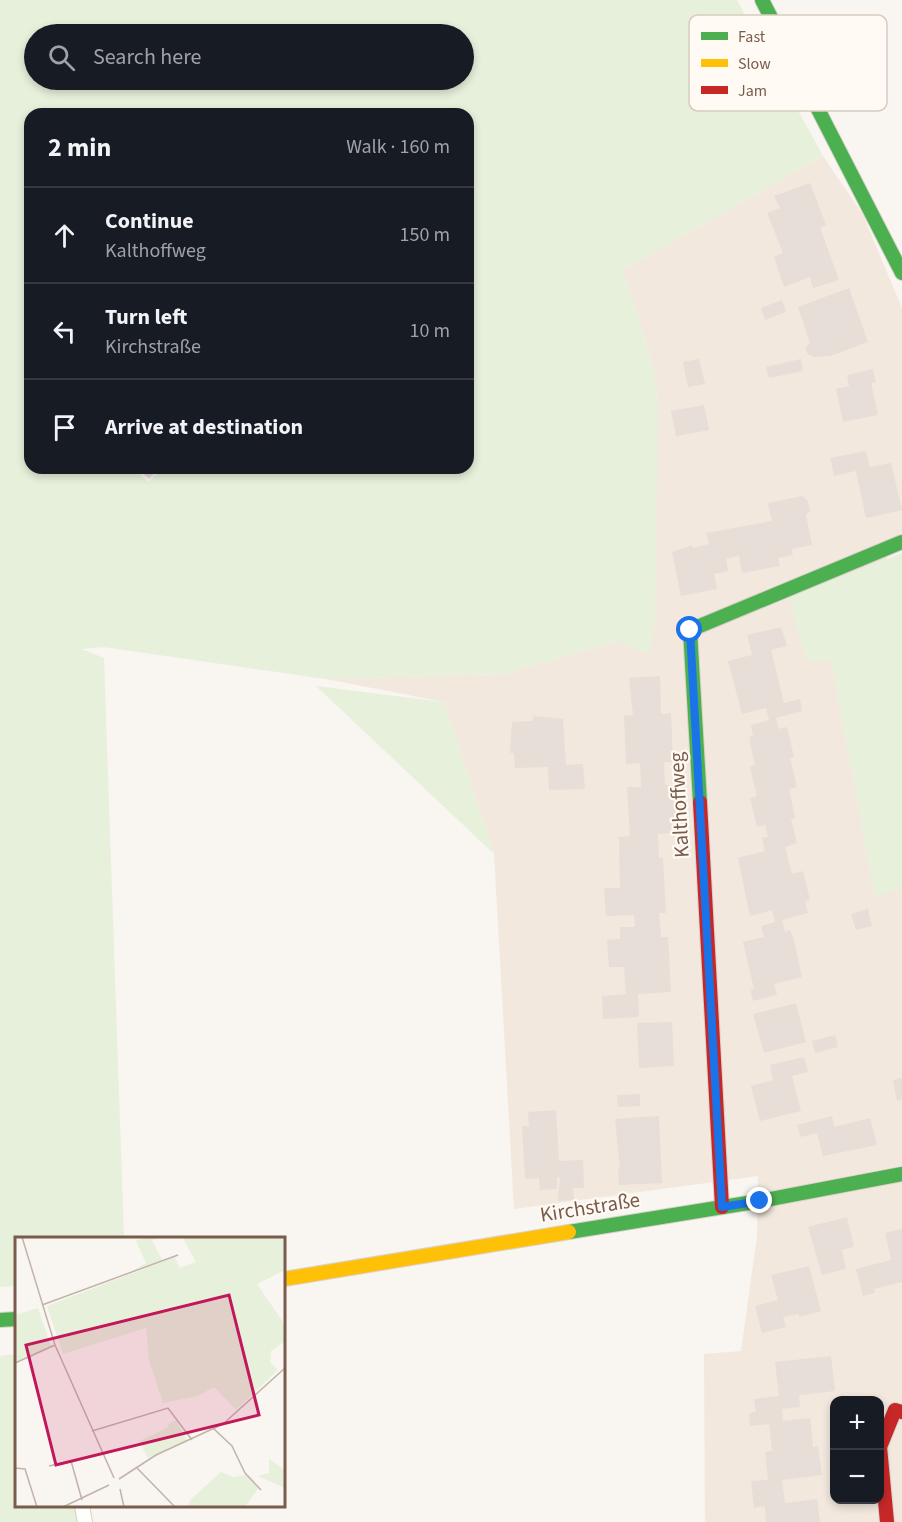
<!DOCTYPE html>
<html lang="en">
<head>
<meta charset="utf-8">
<style>
  body { margin:0; font-family:"Source Sans 3",sans-serif; background:#242831; color:#f1f3f6 }
  .controls { position:absolute; right:18px; bottom:18px; display:grid; overflow:hidden; border-radius:12px; box-shadow:0 3px 9px #0003 }
  .controls button { width:54px; height:54px; display:grid; place-items:center; padding:0; border:0; border-bottom:2px solid #363941; background:#171b24; color:#f1f3f6; font:30px sans-serif }
  .stop { position:absolute; width:18px; height:18px; margin:-14px; border:4px solid #1a73e8; border-radius:50%; background:#fff }
  .stop.end { background:#1a73e8; border-color:#fff; box-shadow:0 2px 6px #0008 }
  .list { margin:0; padding:0; list-style:none }
  h2 { display:flex; justify-content:space-between; align-items:center; height:78px; margin:0; padding:0 24px; font-size:26px }
  h2 small { font-size:20px; font-weight:400; color:#9ea1a6 }
  .list li { display:grid; grid-template-columns:39px 1fr auto; gap:18px; align-items:center; box-sizing:border-box; height:96px; padding:0 24px; border-top:2px solid #363941 }
  .list b { display:block; font-size:22px; white-space:nowrap }
  .list p { margin:0; font-size:20px; white-space:nowrap; color:#9ea1a6 }
  .list em { font-size:20px; font-style:normal; color:#9ea1a6 }
  .icon { flex:none; width:33px; height:33px; fill:none; stroke:currentColor; stroke-width:2; stroke-linecap:round; stroke-linejoin:round }
  .map { position:relative; flex:none; width:902px; height:1522px; overflow:hidden }
  .search { position:absolute; background:#171b24; box-shadow:0 3px 9px #0003; left:24px; top:24px; width:450px; height:66px; display:flex; align-items:center; gap:15px; box-sizing:border-box; padding:0 21px; border-radius:33px; color:#9ea1a6; font-size:22px }
  .panel { position:absolute; background:#171b24; box-shadow:0 3px 9px #0003; left:24px; top:108px; width:450px; height:366px; border-radius:18px }
  .map>svg:first-child { display:block }
</style>
</head>
<body>
<div class="map">
<svg width="902" height="1522" viewBox="0 0 902 1522">
  <rect width="100%" height="100%" fill="#f9f5f0"/>
  <!-- residential -->
  <path fill="#f2e8de" fill-rule="evenodd" d="M823,156L863,215L902,308V531L831,658L875,895L902,889V1522H705L704,1354L741,1351L757,1236L758,1176L514,1209L494,854L444,702L326,679L505,674L617,641L658,400L653,367L623,270ZM834,1400H880V1500H834Z"/>
  <!-- green -->
  <path fill="#e7f0db" fill-rule="evenodd" d="M0,0H737L823,156L623,270L653,367L658,400L655,623L649,655L617,641L505,674L326,679L103,647L82,649L104,658L124,1238H16V1286L0,1287ZM464,34V80H34V34ZM30,114H468V468H162L149,482L132,468H30Z
    M902,553V889L875,896L831,659L806,662L789,597Z
    M316,686L444,702L494,854Z
    M16,1354V1506H75L78,1522H0V1356Z"/>
  <!-- building -->
  <path fill="#e6ded7" d="M810,183L826,225L820,228L839,280L813,288L810,277L784,287L774,257L783,253L767,213L780,208L774,196Z
    M849,288L868,342L830,356L815,357L808,354L805,348L810,343L798,307Z
    M782,300L786,312L765,320L761,308Z
    M699,359L705,384L688,387L683,362Z
    M801,359L803,371L769,378L766,367Z
    M873,369L876,382L871,383L878,415L843,422L836,389L849,386L847,375Z
    M704,405L709,430L676,436L671,411Z
    M866,451L870,467L891,463L902,510L866,518L856,471L834,476L830,458Z
    M137,468H159L149,479Z
    M802,496L808,501L810,511L806,515L812,545L791,549L793,555L778,558L780,566L742,573L739,556L726,559L728,571L714,574L717,589L681,596L672,552L692,545L693,548L709,544L706,533L772,521L768,503Z
    M781,627L787,646L771,650L784,703L800,699L802,711L776,718L779,729L787,727L794,757L790,758L797,787L789,789L795,818L791,819L797,843L785,847L792,874L803,871L810,900L805,901L808,913L782,920L785,932L790,930L794,940L802,977L774,984L777,995L753,1001L750,989H754L743,942L764,937L761,926L775,922L772,910L750,916L738,858L765,851L762,838L768,837L765,825L757,827L750,798L757,796L750,767L755,765L749,737L753,736L751,725L769,720L766,708L742,714L728,661L752,655L747,635Z
    M660,676L661,714L671,713L673,762H664L665,785H675L677,833L658,834L659,858H663L666,913H659L661,937H668L671,992L638,994L639,1017L603,1019L602,996L626,994L624,967H609L607,940L620,939V927H635L634,915L606,916L604,888H620L619,837L630,836L627,787H641L640,763L626,764L624,716L633,715L629,678Z
    M534,716L563,719L566,765L583,764L585,789L549,790L548,767L515,768L514,753H510L512,722L532,721Z
    M868,909L872,926L856,930L851,914Z
    M796,1003L806,1042L764,1053L753,1014Z
    M672,1022L674,1066L639,1068L637,1023Z
    M835,1035L838,1047L815,1053L812,1041Z
    M804,1057L808,1072L792,1076L801,1111L760,1121L751,1086L773,1080L770,1065Z
    M902,1078V1099L897,1101L893,1080Z
    M640,1094V1106L618,1107L617,1095Z
    M556,1110L559,1161L583,1160L584,1188H573L574,1200L558,1201L560,1177H557V1189L540,1190L539,1178L525,1179L522,1126H529L528,1112Z
    M659,1116L662,1183L619,1185L618,1169H620L615,1119Z
    M832,1116L834,1127L870,1118L877,1145L823,1156L817,1133L801,1137L797,1125Z
    M847,1217L854,1247L842,1250L846,1269L822,1275L808,1227Z
    M902,1229V1282L874,1289L875,1293L863,1296L856,1269L891,1260L885,1233Z
    M809,1266L821,1311L799,1317V1314L783,1317L786,1327L762,1333L755,1306L778,1300L771,1275Z
    M831,1356L835,1391L799,1395L800,1407L782,1409L783,1421L810,1418L813,1447L818,1446L822,1475L782,1480L785,1503L817,1499L820,1522H766L765,1506L754,1508L751,1481L768,1480L765,1452L772,1451L769,1424L750,1426L749,1413L756,1412L754,1399L779,1396L775,1362Z"/>
  <g fill="none" stroke-linecap="round" stroke-linejoin="round">
    <defs>
      <path id="lane" d="M82,1506L85,1522"/>
      <path id="fast" d="M762,0L902,273
        M700,802L690,630L902,542
        M569,1232L760,1201L902,1174
        M0,1320L16,1319"/>
      <path id="slow" d="M284,1279L569,1232"/>
      <path id="jam" d="M700,802L722,1207
        M887,1522L880,1447L895,1410L902,1412"/>
    </defs>
    <!-- lane casing -->
    <use href="#lane" stroke="#d7d1cb" stroke-width="16"/>
    <!-- fast casing -->
    <use href="#fast" stroke="#d9d2cb" stroke-width="16"/>
    <!-- slow casing -->
    <use href="#slow" stroke="#d9d2cb" stroke-width="16"/>
    <!-- jam casing -->
    <use href="#jam" stroke="#d9d2cb" stroke-width="16"/>
    <!-- lane -->
    <use href="#lane" stroke="#fefefd" stroke-width="14"/>
    <!-- fast -->
    <use href="#fast" stroke="#4caf50" stroke-width="14"/>
    <!-- slow -->
    <use href="#slow" stroke="#ffc107" stroke-width="14"/>
    <!-- jam -->
    <use href="#jam" stroke="#c62828" stroke-width="14"/>
  </g>
  <g fill="none" stroke-linecap="round" stroke-linejoin="round">
    <!-- route -->
    <path stroke="#1a73e8" stroke-width="8" d="M690,630L722,1207L760,1201"/>
  </g>
  <g text-anchor="middle" dominant-baseline="central" stroke-width="4.5" stroke-linejoin="round" paint-order="stroke">
    <!-- street labels -->
    <g font-size="21" fill="#7a5c4d" stroke="#fffaf3">
      <text transform="translate(679 805) rotate(-93)">Kalthoffweg</text>
      <text transform="translate(590 1207) rotate(-9)">Kirchstraße</text>
    </g>
  </g>
  <!-- overview -->
  <g transform="translate(15 1237)">
    <rect width="270" height="270" fill="#f9f5f0"/>
    <path d="M130,0H144L137,3L147,23L117,34L131,26L121,4ZM167,0H270V33L242,47L270,88V104L256,114L255,125L263,133L221,173L199,150L183,159L148,166L134,124L131,91L48,117L32,69L160,20L165,31L181,25ZM23,71L36,109L0,125V78ZM161,183L172,203L133,221L124,204L154,190L153,187ZM254,222L270,233V251L243,239L254,236ZM206,235L218,240L230,238L244,250L230,270H173L175,263Z" fill="#e7f0db"/>
    <path fill="none" stroke="#c2b3aa" stroke-width="1.5" d="M7,0L40,108L99,241M27,68L163,18M0,126L40,108M199,192L217,209L230,236L246,253M77,194L153,171L177,203M34,229L56,224L67,263M0,231L10,232L22,270M122,231L160,270M104,242L141,218L208,187L270,131M105,252L109,270M48,270L94,248"/>
    <path fill="#c2185b" fill-opacity="0.15" stroke="#c2185b" stroke-width="3" d="M214,58L244,178L41,228L11,108Z"/>
    <rect width="270" height="270" fill="none" stroke="#7a5c4d" stroke-width="3"/>
  </g>
  <!-- legend -->
  <rect x="689" y="15" width="198" height="96" rx="9" fill="#fffaf3" stroke="#d7cbc1" stroke-width="1.5"/>
  <rect x="701" y="32" width="27" height="8" fill="#4caf50"/>
  <rect x="701" y="59" width="27" height="8" fill="#ffc107"/>
  <rect x="701" y="86" width="27" height="8" fill="#c62828"/>
  <g font-size="16" fill="#7a5c4d">
    <text x="738" y="42">Fast</text>
    <text x="738" y="69">Slow</text>
    <text x="738" y="96">Jam</text>
  </g>
</svg>
<div class="controls">
<button>+</button>
<button>−</button>
</div>
<div class="stop" style="left:690px;top:630px"></div>
<div class="stop end" style="left:760px;top:1201px"></div>
<div class="search"><svg class="icon" aria-label="search" viewBox="0 0 24 24"><circle cx="10" cy="10" r="6"/><path d="M15 15l6 6"/></svg>Search here</div>
<section class="panel">
<h2>2 min<small>Walk · 160 m</small></h2>
<ul class="list">
<li><svg class="icon" aria-label="ahead" viewBox="0 0 24 24"><path d="M12 20V5M6 11l6-6 6 6"/></svg><div><b>Continue</b><p>Kalthoffweg</p></div><em>150 m</em></li>
<li><svg class="icon" aria-label="left" viewBox="0 0 24 24"><path d="M17 20v-9H6M10 6l-5 5 5 5"/></svg><div><b>Turn left</b><p>Kirchstraße</p></div><em>10 m</em></li>
<li><svg class="icon" aria-label="arrive" viewBox="0 0 24 24"><path d="M6 21V4h12l-3 4 3 4H6"/></svg><div><b>Arrive at destination</b></div></li>
</ul>
</section>
</div>
</body>
</html>
